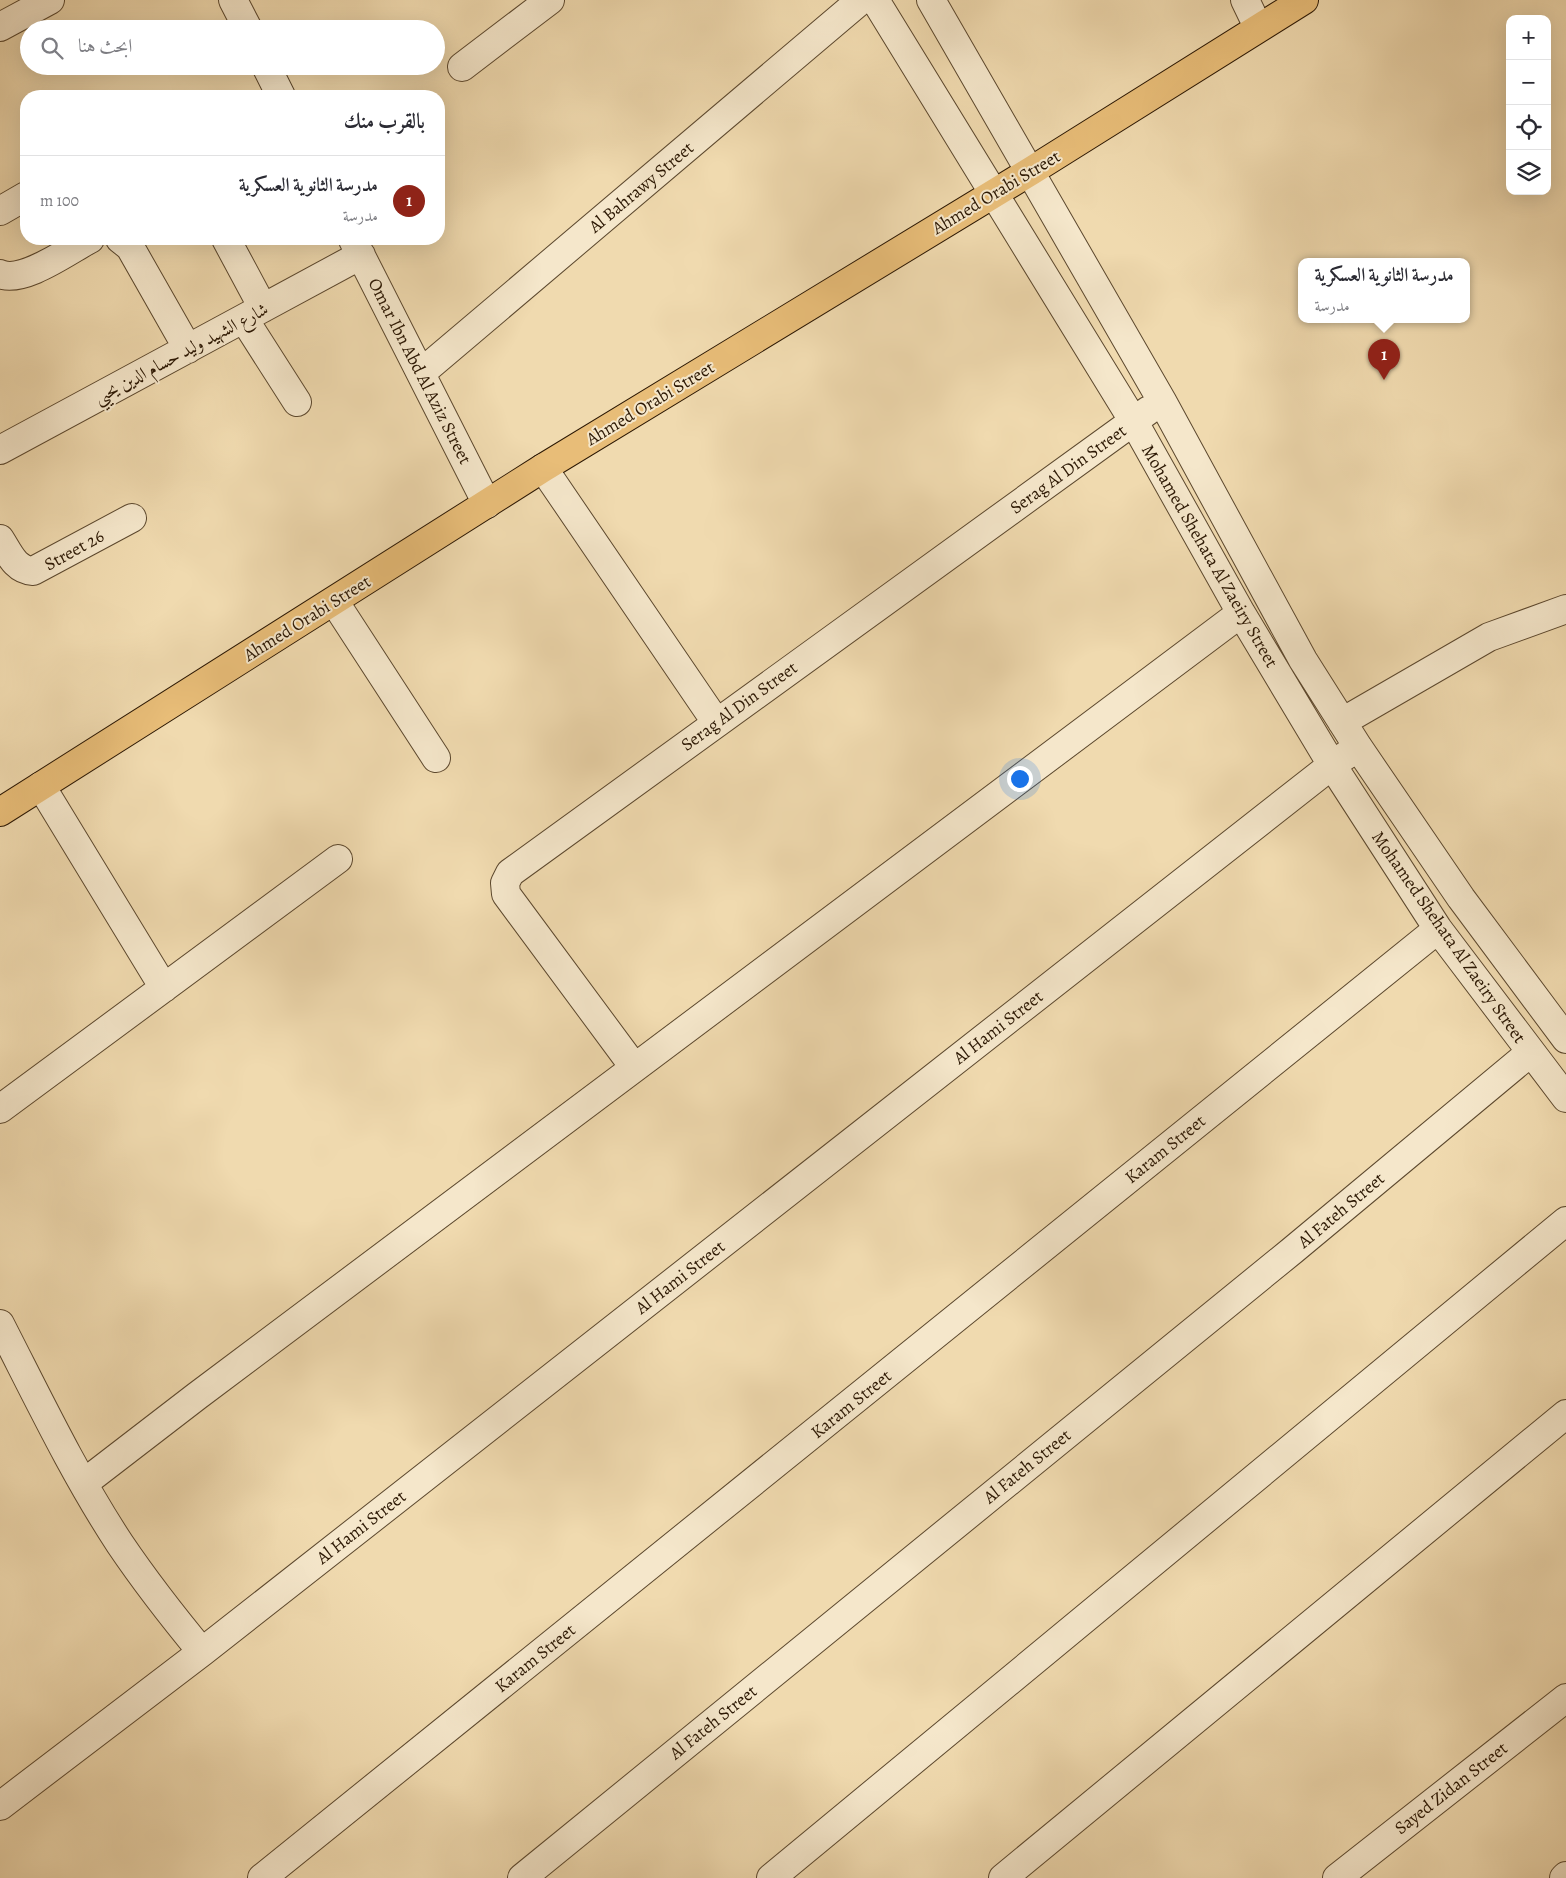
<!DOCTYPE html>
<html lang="ar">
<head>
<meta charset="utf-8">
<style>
  body { margin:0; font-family:Alegreya,Amiri,serif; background:#f2f2f3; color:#2b2b33; direction:rtl }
  .controls { position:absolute; right:15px; top:15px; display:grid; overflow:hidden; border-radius:10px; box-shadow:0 5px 20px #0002 }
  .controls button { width:45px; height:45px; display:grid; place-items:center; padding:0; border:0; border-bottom:1px solid #e1e1e2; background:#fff; color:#2b2b33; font:25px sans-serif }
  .you { position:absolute; left:1019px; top:778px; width:18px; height:18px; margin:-12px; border:4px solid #fff; border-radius:50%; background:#1a73e8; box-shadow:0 0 0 8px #1a73e833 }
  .badge { display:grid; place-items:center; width:32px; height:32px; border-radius:50%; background:#8f2418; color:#fff; font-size:16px; font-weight:700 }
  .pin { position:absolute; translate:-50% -41px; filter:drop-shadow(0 1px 2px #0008) }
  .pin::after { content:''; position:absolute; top:26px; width:18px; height:15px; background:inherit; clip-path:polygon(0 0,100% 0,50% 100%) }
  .popup { position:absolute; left:1298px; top:258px; width:172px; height:65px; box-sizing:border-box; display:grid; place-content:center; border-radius:10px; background:#fff; filter:drop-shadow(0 1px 4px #0005); font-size:16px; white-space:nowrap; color:#7c7c81 }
  .popup b { font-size:19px; color:#2b2b33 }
  .popup::after { content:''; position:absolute; left:50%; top:100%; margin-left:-10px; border:10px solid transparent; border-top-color:#fff }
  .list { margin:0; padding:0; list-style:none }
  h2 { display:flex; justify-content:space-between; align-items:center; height:65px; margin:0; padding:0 20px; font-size:21px }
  h2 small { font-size:16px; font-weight:400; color:#7c7c81 }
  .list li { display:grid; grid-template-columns:32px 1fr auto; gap:15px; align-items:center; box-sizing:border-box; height:90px; padding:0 20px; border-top:1px solid #e1e1e2 }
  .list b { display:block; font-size:19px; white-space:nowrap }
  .list p { margin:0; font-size:16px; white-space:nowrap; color:#7c7c81 }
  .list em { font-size:16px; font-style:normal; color:#7c7c81 }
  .icon { flex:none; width:28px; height:28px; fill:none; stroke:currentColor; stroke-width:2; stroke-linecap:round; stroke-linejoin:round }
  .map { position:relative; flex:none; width:1566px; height:1878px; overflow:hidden; direction:ltr }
  .search { position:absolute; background:#fff; box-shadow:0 5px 20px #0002; left:20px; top:20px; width:425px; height:55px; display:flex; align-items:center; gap:12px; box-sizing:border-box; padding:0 18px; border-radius:28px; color:#7c7c81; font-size:19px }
  .panel { position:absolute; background:#fff; box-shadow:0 5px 20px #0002; left:20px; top:90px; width:425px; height:155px; border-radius:20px; direction:rtl }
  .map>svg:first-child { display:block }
</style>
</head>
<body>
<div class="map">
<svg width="1566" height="1878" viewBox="0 0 1566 1878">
  <rect width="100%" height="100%" fill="#f0daaf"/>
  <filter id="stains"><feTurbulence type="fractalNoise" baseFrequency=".004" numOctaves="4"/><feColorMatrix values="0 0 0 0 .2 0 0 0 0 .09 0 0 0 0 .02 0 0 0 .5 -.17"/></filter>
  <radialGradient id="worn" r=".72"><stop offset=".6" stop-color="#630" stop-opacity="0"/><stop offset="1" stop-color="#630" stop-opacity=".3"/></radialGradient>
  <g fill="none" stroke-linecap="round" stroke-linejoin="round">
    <defs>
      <path id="minor" d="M233,0L248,29
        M875,0L1134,422L1241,613L1332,765L1438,929L1566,1098
        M931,0L1162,401L1303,660L1358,747L1461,898L1566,1039
        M1245,0L1258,27
        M0,27L50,0
        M266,66L281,96
        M462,67L550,0
        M0,211L26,196
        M120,239L130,247L188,349
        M226,239L263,308
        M353,240L487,504
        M0,274C23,284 69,250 90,239
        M244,319L297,402
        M421,373L861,0
        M0,450L361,255
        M543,468L716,722
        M0,539C9,553 15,570 33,571L132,518
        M334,601L436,758
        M1342,722L1489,637L1566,609
        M41,786L164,988
        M634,1067L506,894L505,883L510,873L1149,410
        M0,1109L338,859
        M0,1324C38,1398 74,1474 120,1544C145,1581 173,1617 202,1652
        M84,1483L197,1396L1241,613
        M0,1806L202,1652L1332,765L1358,747
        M262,1878L1438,929
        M522,1878L1293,1250L1531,1052
        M771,1878L1566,1221
        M1003,1878L1566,1414
        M1337,1878L1566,1698
        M1564,1878L1566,1876"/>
      <path id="major" d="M0,812L543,468L1031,171L1304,0"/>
    </defs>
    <!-- minor casing -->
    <use href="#minor" stroke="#5c482e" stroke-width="30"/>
    <!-- major casing -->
    <use href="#major" stroke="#2b1703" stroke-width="30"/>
    <!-- minor -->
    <use href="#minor" stroke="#f5e7cb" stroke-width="28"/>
    <!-- major -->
    <use href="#major" stroke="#e8bd78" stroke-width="28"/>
  </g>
  <g text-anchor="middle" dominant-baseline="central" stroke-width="4" stroke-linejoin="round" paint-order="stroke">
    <!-- street labels -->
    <g font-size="18" fill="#2b1703" stroke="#f5e7cb">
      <text transform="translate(641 187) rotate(-40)">Al Bahrawy Street</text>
      <text transform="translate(996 192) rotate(-31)">Ahmed Orabi Street</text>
      <text transform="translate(181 353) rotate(-28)">شارع الشهيد وليد حسام الدين يحيي</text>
      <text transform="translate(420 371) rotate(63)">Omar Ibn Abd Al Aziz Street</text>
      <text transform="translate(650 403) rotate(-31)">Ahmed Orabi Street</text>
      <text transform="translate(1068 469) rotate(-36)">Serag Al Din Street</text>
      <text transform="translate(74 550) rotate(-29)">Street 26</text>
      <text transform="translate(1210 556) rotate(60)">Mohamed Shehata Al Zaeiry Street</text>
      <text transform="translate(307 618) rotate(-32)">Ahmed Orabi Street</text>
      <text transform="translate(739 706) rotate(-36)">Serag Al Din Street</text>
      <text transform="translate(1449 937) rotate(55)">Mohamed Shehata Al Zaeiry Street</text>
      <text transform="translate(998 1027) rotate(-38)">Al Hami Street</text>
      <text transform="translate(1165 1149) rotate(-39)">Karam Street</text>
      <text transform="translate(1341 1210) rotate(-40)">Al Fateh Street</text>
      <text transform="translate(680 1277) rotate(-38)">Al Hami Street</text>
      <text transform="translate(851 1404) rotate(-39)">Karam Street</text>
      <text transform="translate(1027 1466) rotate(-39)">Al Fateh Street</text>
      <text transform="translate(361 1527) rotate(-38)">Al Hami Street</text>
      <text transform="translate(535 1658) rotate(-39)">Karam Street</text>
      <text transform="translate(713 1722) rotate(-39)">Al Fateh Street</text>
      <text transform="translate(1451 1788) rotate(-38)">Sayed Zidan Street</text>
    </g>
  </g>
  <rect width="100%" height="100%" filter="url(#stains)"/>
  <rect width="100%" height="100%" fill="url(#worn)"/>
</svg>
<div class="controls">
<button>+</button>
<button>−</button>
<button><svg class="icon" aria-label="locate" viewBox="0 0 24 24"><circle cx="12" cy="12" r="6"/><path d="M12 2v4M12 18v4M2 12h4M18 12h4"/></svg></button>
<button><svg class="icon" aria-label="layers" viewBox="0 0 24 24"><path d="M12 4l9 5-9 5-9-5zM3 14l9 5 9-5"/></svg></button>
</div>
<div class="you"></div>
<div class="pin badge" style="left:1384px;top:380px">1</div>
<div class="popup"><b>مدرسة الثانوية العسكرية</b>مدرسة</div>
<div class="search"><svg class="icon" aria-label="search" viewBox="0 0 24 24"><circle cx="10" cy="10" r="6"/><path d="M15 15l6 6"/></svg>ابحث هنا</div>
<section class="panel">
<h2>بالقرب منك<small></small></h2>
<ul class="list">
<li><span class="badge">1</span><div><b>مدرسة الثانوية العسكرية</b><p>مدرسة</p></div><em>100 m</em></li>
</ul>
</section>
</div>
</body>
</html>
